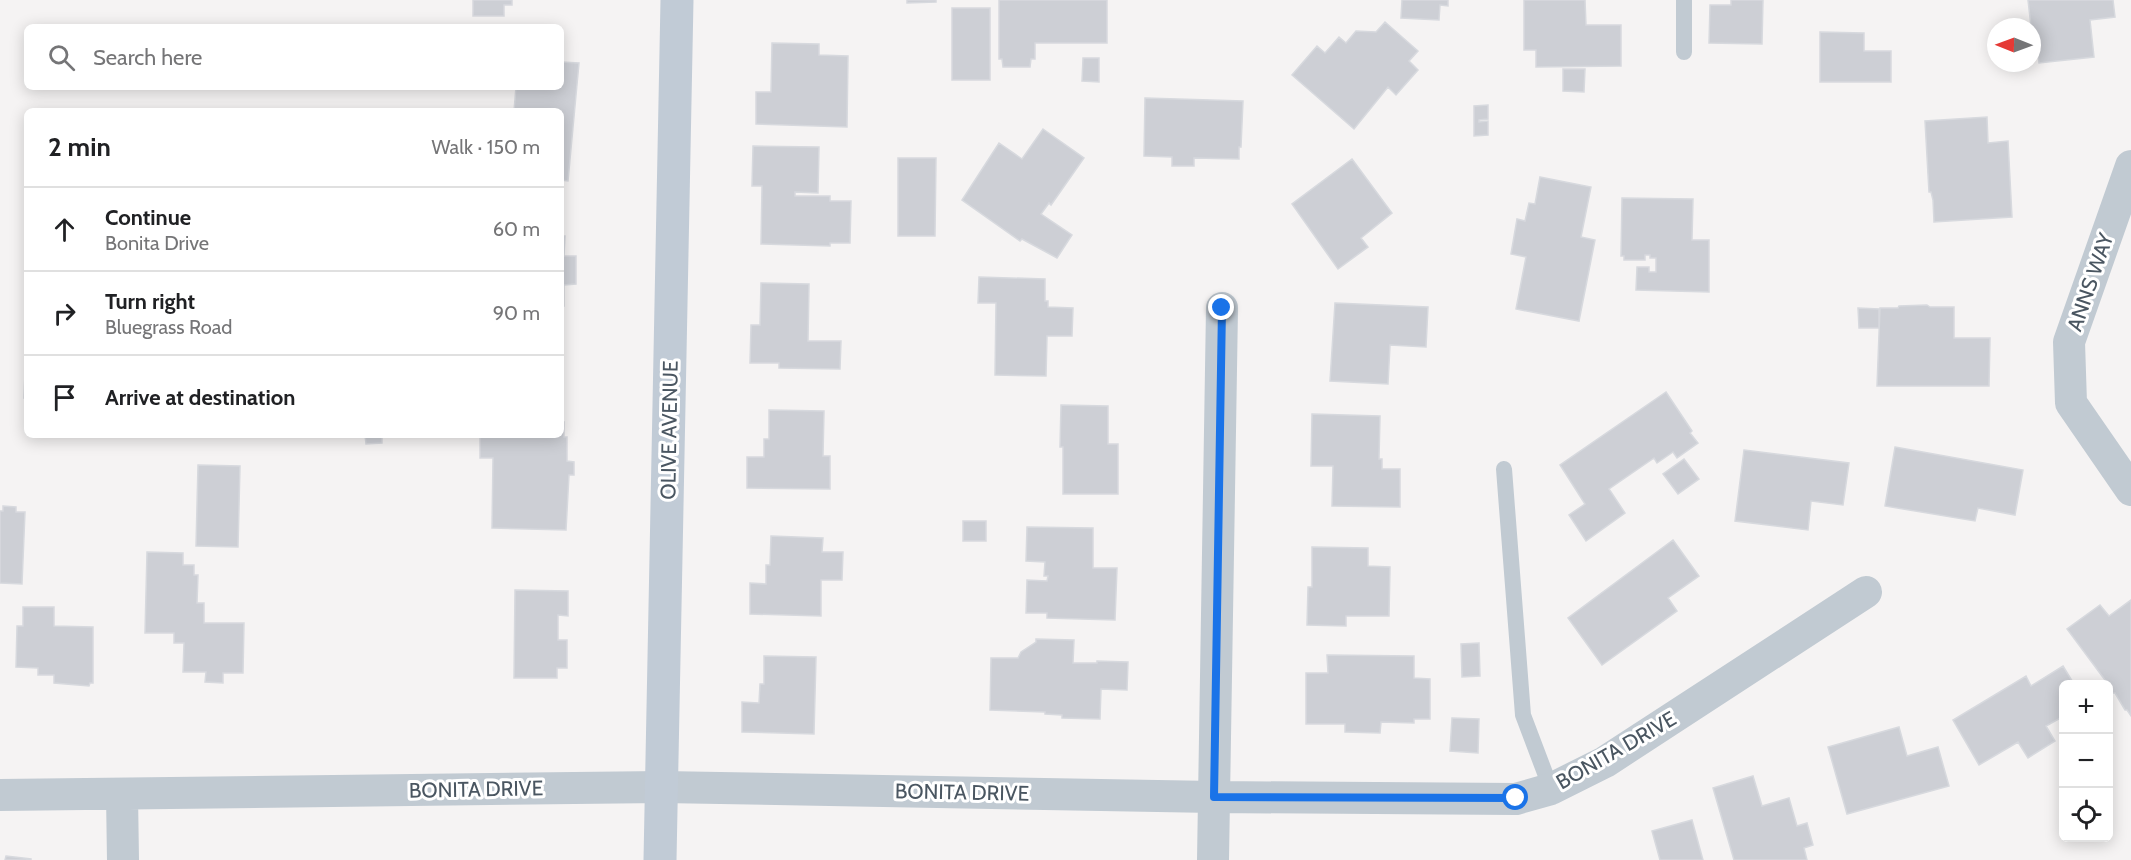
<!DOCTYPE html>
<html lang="en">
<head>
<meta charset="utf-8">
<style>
  body { margin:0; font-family:Cabin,sans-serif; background:#f6f6f6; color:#202124 }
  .controls { position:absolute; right:18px; bottom:18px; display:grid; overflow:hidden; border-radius:9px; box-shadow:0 3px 15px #0003 }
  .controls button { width:54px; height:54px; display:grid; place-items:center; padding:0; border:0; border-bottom:2px solid #e0e0e0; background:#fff; color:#202124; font:30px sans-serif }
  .compass { position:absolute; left:1987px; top:18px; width:54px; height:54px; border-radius:50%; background:#fff; box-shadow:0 3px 15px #0003; rotate:271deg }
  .stop { position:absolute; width:18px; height:18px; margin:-14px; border:4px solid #1a73e8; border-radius:50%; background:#fff }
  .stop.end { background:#1a73e8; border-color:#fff; box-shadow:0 2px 6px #0008 }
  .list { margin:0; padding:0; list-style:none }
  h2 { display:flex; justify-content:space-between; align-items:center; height:78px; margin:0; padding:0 24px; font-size:26px }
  h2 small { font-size:20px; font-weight:400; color:#757577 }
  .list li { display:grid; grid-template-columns:39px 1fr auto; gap:18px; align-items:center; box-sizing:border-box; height:84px; padding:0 24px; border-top:2px solid #e0e0e0 }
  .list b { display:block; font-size:22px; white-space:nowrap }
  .list p { margin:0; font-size:20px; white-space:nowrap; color:#757577 }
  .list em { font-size:20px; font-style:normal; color:#757577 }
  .icon { flex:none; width:33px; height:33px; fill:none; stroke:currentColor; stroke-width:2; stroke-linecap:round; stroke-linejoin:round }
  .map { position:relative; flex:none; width:2131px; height:860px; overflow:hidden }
  .search { position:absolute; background:#fff; box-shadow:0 3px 15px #0003; left:24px; top:24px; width:540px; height:66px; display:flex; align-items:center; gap:15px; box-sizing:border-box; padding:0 21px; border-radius:9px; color:#757577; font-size:22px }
  .panel { position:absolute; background:#fff; box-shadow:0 3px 15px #0003; left:24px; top:108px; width:540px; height:330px; border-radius:9px }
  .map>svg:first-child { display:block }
</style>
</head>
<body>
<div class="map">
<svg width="2131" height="860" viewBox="0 0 2131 860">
  <rect width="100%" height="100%" fill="#f5f3f3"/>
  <!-- building -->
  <path fill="#cdcfd5" stroke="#d7d9de" stroke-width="1.5" d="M473,0H512V5H504V16H473Z
    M907,0H936V2L907,3Z
    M999,0H1107V43H1035V59H1031L1030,67H1003L1002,59H999Z
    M1402,0H1448V6L1440,5L1439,20L1401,18Z
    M1524,0H1585L1586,25H1621V66L1536,67V50H1524Z
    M1731,0H1763L1762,44L1709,43L1710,5H1731Z
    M2028,0H2113L2115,17L2090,20L2094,57L2039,63L2036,35H2032Z
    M952,8H990V80H952Z
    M1385,22L1418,51L1409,61L1418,70L1396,95L1388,87L1354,129L1292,75L1317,46L1325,53L1339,37L1346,43L1356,31L1376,32Z
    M1820,32L1864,33V51H1891V82H1820Z
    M772,43L819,44V55L848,56L847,127L756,124V92H771Z
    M1083,58H1099V82L1082,81Z
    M561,62L579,63L568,181L561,180V111H514L516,87H561Z
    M1563,69H1585L1584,92L1563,91Z
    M1145,98L1243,101L1241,147H1239V159L1194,158V166H1172V157L1144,156Z
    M1488,105V119L1479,120V122L1488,121V135L1474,136V106Z
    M1987,117L1988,143L2008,141L2012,217L1934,222L1933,200L1931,192H1929L1925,121Z
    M1043,129L1084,158L1051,205L1049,203L1041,214L1072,235L1057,258L1022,239L1020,241L962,200L999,143L1022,159Z
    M753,146L819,147L818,193L795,192V196H830V201H851L850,243H830V246L761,244L762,186H752Z
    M898,158H936L935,236H898Z
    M1352,159L1392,213L1361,238L1368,247L1338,269L1292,204Z
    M1540,177L1591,187L1581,237L1595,240L1579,321L1516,309L1526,257L1511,254L1517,219L1525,221L1529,203L1535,204Z
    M1622,198L1693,199L1692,240H1709V292L1636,290L1637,267H1649V272H1656V258H1650V255H1645V260H1624V256H1621Z
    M561,236H565L564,256H576V284L564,285V306H561Z
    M979,277L1045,279V301H1048V307L1073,308L1072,336H1047L1046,376L995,375L996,303H978Z
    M761,283L809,284L808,341H841L840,369L779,368V363H750L751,325H760Z
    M1335,303L1428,307L1426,347L1390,345L1388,384L1330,381Z
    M1927,305L1930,307H1954V338H1990L1989,386H1877L1880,308H1898L1899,306Z
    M1858,308L1879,309V328H1859Z
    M26,348H27V398H24Z
    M1666,392L1692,431L1690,433L1698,443L1677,458L1673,452L1657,463L1654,458L1609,489L1625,513L1586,541L1569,515L1585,504L1560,465Z
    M1061,405L1108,406V444H1118V494H1063V447H1060Z
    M769,410L824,411L823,456H830V489L747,488V457H764V439H769Z
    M1312,414L1380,416L1379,459H1382V469H1400V507L1332,506L1333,466H1311Z
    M561,422H564V437H567V461L574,462V475H569L566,530L492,528L493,458H480V435H561Z
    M365,435H382V443L366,444Z
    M1895,447L2023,470L2015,515L1978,508L1975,521L1885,506Z
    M1744,450L1849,463L1843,505L1811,501L1808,530L1735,521Z
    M1684,459L1699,479L1678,494L1663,474Z
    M198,465L240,466L238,547L196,546Z
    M3,506L16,507V512H25L22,584L0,583V511H3Z
    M963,521H986V541H963Z
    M1027,527L1093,528V568H1117L1115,620L1047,618V613H1026L1027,580L1047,581L1048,576H1044L1045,562L1026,561Z
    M771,536L823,538L822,552H843L842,580H821V616L750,614V583L766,584V565H770Z
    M1673,540L1699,576L1668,598L1677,611L1602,665L1568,618Z
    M1312,547L1368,548V566L1390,567L1389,616H1346V626L1307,625L1308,587H1312Z
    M147,552L183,553V565H194V575H198L197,603H204V623H244L243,673H223V683L205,682L206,672H183L184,643H174V633H145Z
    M515,590L568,591V616L558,615V640H567V668H557V678H514Z
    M2131,600V716L2127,710H2125L2115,693H2112L2108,688V684L2104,683L2105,680L2067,629L2100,605L2109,616Z
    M23,607H54V626L93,627V683H90L89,686L54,683V675H38V668L16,667L17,626H23Z
    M1036,639L1074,640L1073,663H1097V661L1128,662L1127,690L1101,689L1100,719L1062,718V715L1045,714V712L990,710L991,658H1018L1021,652L1036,642Z
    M1479,643L1480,676L1462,677L1461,644Z
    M1327,655L1414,656V678L1430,679V719H1414V723L1381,722L1380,733L1345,732V724H1306V673H1328Z
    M764,656L816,657L814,734L742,732V702L759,703L760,684H764Z
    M2063,666L2074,684H2064V716L2046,726L2055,741L2028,758L2018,742L1979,765L1953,720L2026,676L2031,686Z
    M1452,718L1479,719L1478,753L1450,751Z
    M1899,727L1907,756L1938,747L1949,786L1847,814L1828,747Z
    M1753,776L1762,806L1789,798L1797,826L1807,823L1813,845L1804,848L1807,860H1734L1713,788Z
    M1692,820L1703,860H1660L1652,831Z
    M6,856L31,859V860H5Z"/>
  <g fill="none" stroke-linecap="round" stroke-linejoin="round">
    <!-- lane -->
    <path stroke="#c1cad2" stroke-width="16" d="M1684,0V52
      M1504,469L1523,715L1551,789"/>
    <!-- street -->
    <path stroke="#c1cad2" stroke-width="32" d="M2131,166L2069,342L2071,403L2131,490
      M122,794L123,860
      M0,795L662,787L1214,797L1516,799L1551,789L1605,762L1866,592
      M1213,860L1222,308"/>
    <!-- secondary -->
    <path stroke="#c1cbd6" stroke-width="33" d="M660,860L677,0"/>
  </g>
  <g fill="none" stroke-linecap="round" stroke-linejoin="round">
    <!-- route -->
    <path stroke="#1a73e8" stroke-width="8" d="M1222,308L1214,797L1516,798"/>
  </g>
  <g text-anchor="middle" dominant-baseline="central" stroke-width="6" stroke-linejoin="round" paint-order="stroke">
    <!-- street labels -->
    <g font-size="21" fill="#4a5661" stroke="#fff">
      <text transform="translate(2090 282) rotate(-71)">ANNS WAY</text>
      <text transform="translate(669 430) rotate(-89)">OLIVE AVENUE</text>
      <text transform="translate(1616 750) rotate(-30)">BONITA DRIVE</text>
      <text transform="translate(476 789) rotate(-1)">BONITA DRIVE</text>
      <text transform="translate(962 792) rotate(1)">BONITA DRIVE</text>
    </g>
  </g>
</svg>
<div class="controls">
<button>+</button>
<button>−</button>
<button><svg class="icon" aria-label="locate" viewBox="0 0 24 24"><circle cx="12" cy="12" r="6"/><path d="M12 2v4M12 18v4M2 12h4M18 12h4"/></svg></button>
</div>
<svg class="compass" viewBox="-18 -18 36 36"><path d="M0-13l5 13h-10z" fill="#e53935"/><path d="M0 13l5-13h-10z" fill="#757577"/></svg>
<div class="stop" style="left:1516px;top:798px"></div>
<div class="stop end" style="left:1222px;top:308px"></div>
<div class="search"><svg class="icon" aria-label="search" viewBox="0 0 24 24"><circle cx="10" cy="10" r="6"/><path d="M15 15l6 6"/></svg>Search here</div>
<section class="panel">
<h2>2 min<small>Walk · 150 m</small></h2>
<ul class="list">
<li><svg class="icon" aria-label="ahead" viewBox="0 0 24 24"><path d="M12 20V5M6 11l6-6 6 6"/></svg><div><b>Continue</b><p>Bonita Drive</p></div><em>60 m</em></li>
<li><svg class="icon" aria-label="right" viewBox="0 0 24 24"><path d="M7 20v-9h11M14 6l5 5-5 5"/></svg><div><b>Turn right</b><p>Bluegrass Road</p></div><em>90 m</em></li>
<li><svg class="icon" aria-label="arrive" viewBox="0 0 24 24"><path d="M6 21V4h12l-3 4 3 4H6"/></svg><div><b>Arrive at destination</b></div></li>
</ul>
</section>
</div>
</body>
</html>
